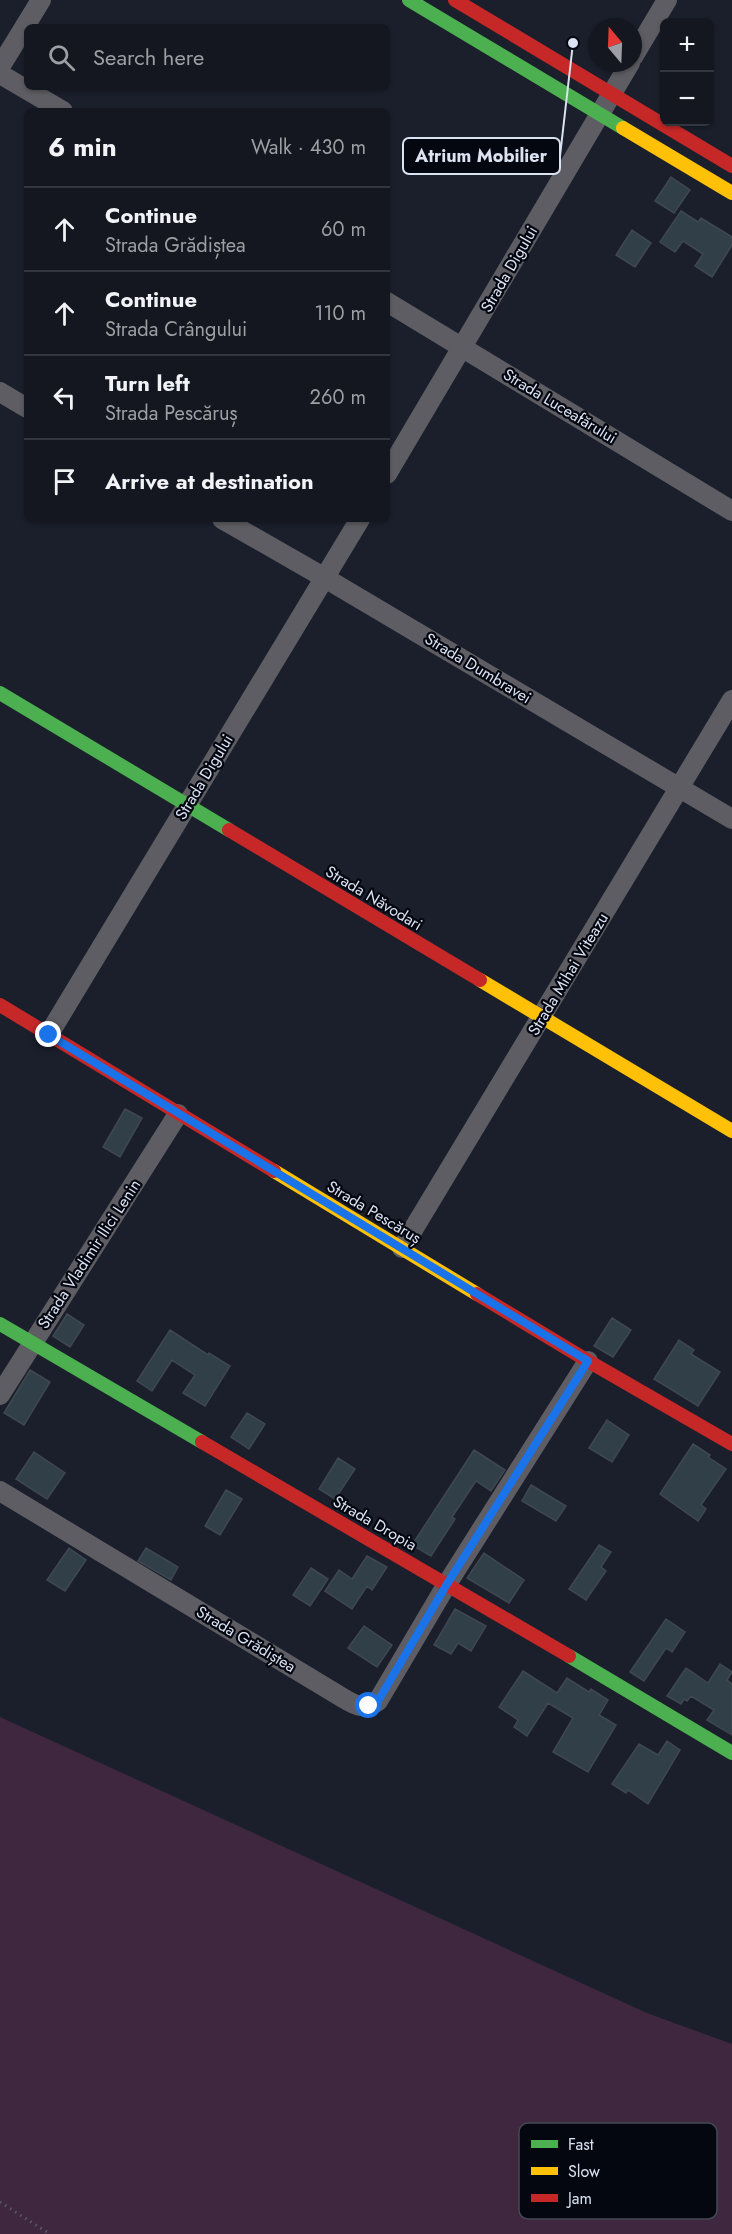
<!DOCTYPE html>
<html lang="en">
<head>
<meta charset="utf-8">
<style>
  body { margin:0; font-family:Jost,sans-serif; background:#1d2029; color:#f1f3f6 }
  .controls { position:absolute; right:18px; top:18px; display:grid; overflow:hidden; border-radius:9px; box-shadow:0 2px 4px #0004 }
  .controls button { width:54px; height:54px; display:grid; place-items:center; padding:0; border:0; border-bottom:2px solid #33363e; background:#141720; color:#f1f3f6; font:30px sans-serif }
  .compass { position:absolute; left:588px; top:18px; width:54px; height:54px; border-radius:50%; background:#141720; box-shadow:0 2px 4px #0004; rotate:341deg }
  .stop { position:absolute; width:18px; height:18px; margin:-14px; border:4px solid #1a73e8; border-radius:50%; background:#fff }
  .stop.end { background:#1a73e8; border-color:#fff; box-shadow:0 2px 6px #0008 }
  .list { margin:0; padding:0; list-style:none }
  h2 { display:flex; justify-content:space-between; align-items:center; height:78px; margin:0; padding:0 24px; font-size:26px }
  h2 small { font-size:20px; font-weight:400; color:#9d9fa5 }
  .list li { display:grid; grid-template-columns:39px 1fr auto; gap:18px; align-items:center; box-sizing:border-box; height:84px; padding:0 24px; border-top:2px solid #33363e }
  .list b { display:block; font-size:22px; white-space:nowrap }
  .list p { margin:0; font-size:20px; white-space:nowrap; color:#9d9fa5 }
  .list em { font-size:20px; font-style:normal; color:#9d9fa5 }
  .icon { flex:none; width:33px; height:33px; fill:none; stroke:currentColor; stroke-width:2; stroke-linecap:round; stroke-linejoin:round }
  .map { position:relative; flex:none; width:732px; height:2234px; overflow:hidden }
  .search { position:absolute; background:#141720; box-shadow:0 2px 4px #0004; left:24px; top:24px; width:366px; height:66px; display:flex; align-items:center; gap:15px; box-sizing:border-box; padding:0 21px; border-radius:9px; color:#9d9fa5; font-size:22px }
  .panel { position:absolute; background:#141720; box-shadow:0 2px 4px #0004; left:24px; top:108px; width:366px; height:414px; border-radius:9px }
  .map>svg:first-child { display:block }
</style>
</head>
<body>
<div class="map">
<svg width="732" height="2234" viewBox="0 0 732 2234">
  <rect width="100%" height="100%" fill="#1a1f2b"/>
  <!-- green -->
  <path fill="#3e273f" d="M0,1717L647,2013L732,2044V2234H0Z"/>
  <!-- building -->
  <path fill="#313f49" stroke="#3f4850" stroke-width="1.5" d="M671,177L690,190L674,213L655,201Z
    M681,211L698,222L701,218L732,237V245L712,277L695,266L703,254L683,241L675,252L660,242Z
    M632,230L651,243L635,267L616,255Z
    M125,1109L142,1118L120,1157L103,1147Z
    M67,1314L84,1325L70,1347L53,1336Z
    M612,1318L631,1330L613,1357L594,1346Z
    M170,1330L208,1355L209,1353L230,1366L205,1406L183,1393L195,1375L172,1360L152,1391L137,1381Z
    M679,1340L694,1350L691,1354L720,1372L698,1406L654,1379Z
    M30,1370L50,1382L24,1425L4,1413Z
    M247,1413L265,1424L249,1449L231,1437Z
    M607,1420L629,1435L612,1462L589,1448Z
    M693,1444L710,1455L708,1457L726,1469L701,1505L706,1509L698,1521L660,1494Z
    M474,1450L505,1470L491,1491L476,1481L452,1517L455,1519L431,1556L412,1545Z
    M34,1452L65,1473L47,1499L16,1479Z
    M338,1458L355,1469L335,1499L319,1489Z
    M531,1485L566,1506L556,1521L522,1501Z
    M226,1490L242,1499L220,1535L205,1526Z
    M599,1545L611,1552L601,1567L606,1571L586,1600L569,1589Z
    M69,1548L86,1560L65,1591L47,1580Z
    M146,1548L178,1567L171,1580L138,1561Z
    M484,1553L524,1580L509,1603L467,1578Z
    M367,1556L387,1567L372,1590L367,1586L352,1609L325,1591L339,1570L352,1579Z
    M311,1568L328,1579L310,1606L293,1595Z
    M455,1609L486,1626L471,1651L458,1643L451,1654L434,1645Z
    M666,1619L685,1632L672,1652L666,1648L644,1681L630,1672Z
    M364,1626L392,1645L377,1667L348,1648Z
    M720,1664L732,1672L727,1680L732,1684V1735L707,1720L714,1710L691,1696L687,1701L684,1699L681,1704L667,1696L686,1668L708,1683Z
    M523,1671L557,1693L567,1678L589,1692L591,1689L608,1700L599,1715L616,1725L588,1772L553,1752L573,1718L548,1703L527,1736L514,1727L518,1720L499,1707Z
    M667,1741L680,1750L648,1804L628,1790L626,1793L612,1784L639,1744L658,1755Z"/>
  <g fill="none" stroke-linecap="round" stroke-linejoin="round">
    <!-- path -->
    <path stroke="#575a61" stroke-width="3" stroke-dasharray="1.5 4.5" stroke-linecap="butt" d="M0,2202L50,2234"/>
    <!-- street -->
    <path stroke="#5d5d63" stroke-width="20" d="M633,57L667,0
      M0,67L41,0
      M0,74L63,111
      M387,302L732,511
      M0,392L27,408
      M387,474L630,63
      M222,519L325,578L732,819
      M49,1034L360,519
      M402,1248L732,700
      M0,1395L178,1114
      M0,1491L343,1698C356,1706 364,1710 378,1701L447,1584L588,1361"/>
    <!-- fast -->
    <path stroke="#4caf50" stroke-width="14" d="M409,0L623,128
      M0,693L229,830
      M0,1324L202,1442
      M569,1656L732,1753"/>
    <!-- slow -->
    <path stroke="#ffc107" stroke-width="14" d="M623,128L732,193
      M480,980L732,1131
      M274,1171L477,1294"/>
    <!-- jam -->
    <path stroke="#c62828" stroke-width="14" d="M455,0L732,166
      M229,830L480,980
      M0,1005L274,1171
      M477,1294L588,1361L732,1444
      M202,1442L569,1656"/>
  </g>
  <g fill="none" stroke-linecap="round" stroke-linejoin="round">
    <!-- route -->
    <path stroke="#1a73e8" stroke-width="8" d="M49,1035L588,1361L447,1584L378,1701L369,1706"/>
  </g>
  <g text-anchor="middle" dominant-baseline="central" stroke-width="4.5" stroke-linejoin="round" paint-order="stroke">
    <!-- street labels -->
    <g font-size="16" fill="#dbe2f2" stroke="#040710">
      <text transform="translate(509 269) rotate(-60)">Strada Digului</text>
      <text transform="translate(560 406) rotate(31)">Strada Luceafărului</text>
      <text transform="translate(478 668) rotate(31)">Strada Dumbravei</text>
      <text transform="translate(204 777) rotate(-59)">Strada Digului</text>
      <text transform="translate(374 898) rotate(31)">Strada Năvodari</text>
      <text transform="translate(568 974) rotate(-59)">Strada Mihai Viteazu</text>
      <text transform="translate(374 1212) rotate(31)">Strada Pescăruș</text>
      <text transform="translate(89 1254) rotate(-57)">Strada Vladimir Ilici Lenin</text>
      <text transform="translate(375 1523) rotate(30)">Strada Dropia</text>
      <text transform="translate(246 1639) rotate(31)">Strada Grădiștea</text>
    </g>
  </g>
  <!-- legend -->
  <rect x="519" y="2123" width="198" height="96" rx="9" fill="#040710" stroke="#444954" stroke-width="1.5"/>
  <rect x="531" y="2140" width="27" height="8" fill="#4caf50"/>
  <rect x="531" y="2167" width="27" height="8" fill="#ffc107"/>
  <rect x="531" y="2194" width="27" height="8" fill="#c62828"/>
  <g font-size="16" fill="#dbe2f2">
    <text x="568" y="2150">Fast</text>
    <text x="568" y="2177">Slow</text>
    <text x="568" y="2204">Jam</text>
  </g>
  <!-- callouts -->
  <path fill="none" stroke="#dbe2f2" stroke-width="2" d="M573 43L560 156"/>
  <circle fill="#dbe2f2" stroke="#040710" stroke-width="2" cx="573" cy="43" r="6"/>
  <rect fill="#040710" stroke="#dbe2f2" stroke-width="2" x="403" y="138" width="157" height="36" rx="6"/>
  <g font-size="18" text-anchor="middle" font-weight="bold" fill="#dbe2f2">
    <text x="481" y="162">Atrium Mobilier</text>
  </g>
</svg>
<div class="controls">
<button>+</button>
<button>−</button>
</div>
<svg class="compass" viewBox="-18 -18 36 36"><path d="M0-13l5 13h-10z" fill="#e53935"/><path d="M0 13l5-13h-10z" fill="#9d9fa5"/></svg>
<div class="stop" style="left:369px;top:1706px"></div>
<div class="stop end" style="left:49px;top:1035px"></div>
<div class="search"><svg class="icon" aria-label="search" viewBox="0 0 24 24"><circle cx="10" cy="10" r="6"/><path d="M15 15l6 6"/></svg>Search here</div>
<section class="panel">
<h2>6 min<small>Walk · 430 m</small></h2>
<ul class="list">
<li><svg class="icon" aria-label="ahead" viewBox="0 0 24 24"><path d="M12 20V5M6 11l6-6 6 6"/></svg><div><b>Continue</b><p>Strada Grădiștea</p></div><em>60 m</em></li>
<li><svg class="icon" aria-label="ahead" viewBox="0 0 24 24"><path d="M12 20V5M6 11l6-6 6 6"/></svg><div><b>Continue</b><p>Strada Crângului</p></div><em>110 m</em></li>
<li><svg class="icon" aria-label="left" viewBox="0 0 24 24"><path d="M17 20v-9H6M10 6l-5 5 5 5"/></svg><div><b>Turn left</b><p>Strada Pescăruș</p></div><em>260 m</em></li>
<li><svg class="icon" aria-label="arrive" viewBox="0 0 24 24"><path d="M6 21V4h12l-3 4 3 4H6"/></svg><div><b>Arrive at destination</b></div></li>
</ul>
</section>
</div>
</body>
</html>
